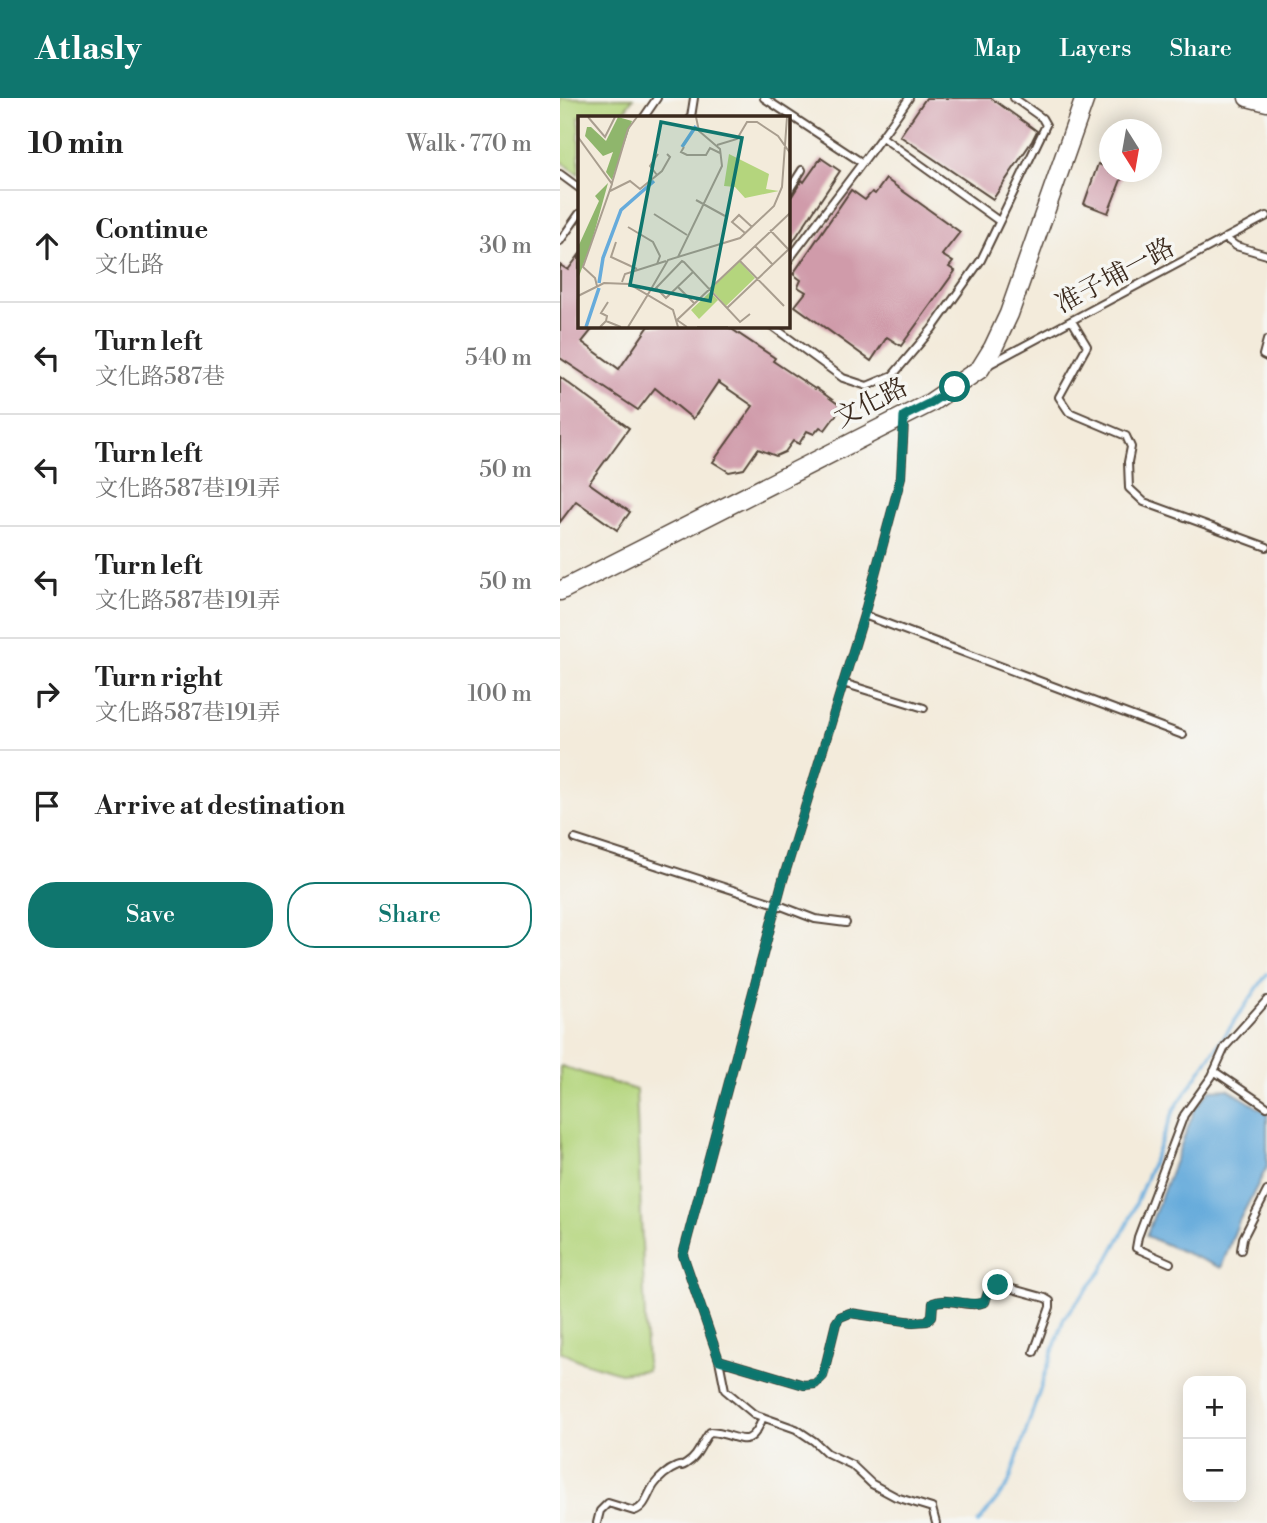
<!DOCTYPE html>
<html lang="en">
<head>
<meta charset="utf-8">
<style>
  body { margin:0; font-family:"Libre Bodoni","Noto Serif TC",serif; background:#f2f2f2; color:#222 }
  .controls { position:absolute; right:21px; bottom:21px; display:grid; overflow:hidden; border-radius:14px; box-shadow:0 4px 18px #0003 }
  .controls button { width:63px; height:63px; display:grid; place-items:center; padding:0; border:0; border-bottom:2px solid #e0e0e0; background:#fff; color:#222; font:35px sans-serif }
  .compass { position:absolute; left:539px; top:21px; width:63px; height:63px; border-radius:50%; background:#fff; box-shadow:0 4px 18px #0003; rotate:169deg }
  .stop { position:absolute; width:21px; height:21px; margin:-16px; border:5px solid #0f766e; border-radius:50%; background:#fff }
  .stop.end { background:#0f766e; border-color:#fff; box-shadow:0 2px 7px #0008 }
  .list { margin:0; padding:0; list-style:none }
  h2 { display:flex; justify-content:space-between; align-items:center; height:91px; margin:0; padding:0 28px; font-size:30px }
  h2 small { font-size:23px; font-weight:400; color:#767676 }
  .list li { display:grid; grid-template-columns:46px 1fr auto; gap:21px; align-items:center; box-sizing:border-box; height:112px; padding:0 28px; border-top:2px solid #e0e0e0 }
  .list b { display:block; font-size:26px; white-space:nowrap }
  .list p { margin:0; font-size:23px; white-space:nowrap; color:#767676 }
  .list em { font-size:23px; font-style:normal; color:#767676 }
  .actions { display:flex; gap:14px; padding:21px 28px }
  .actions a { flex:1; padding:16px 0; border:2px solid #0f766e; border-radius:28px; text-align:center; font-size:24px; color:#0f766e }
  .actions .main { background:#0f766e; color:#fff }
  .icon { flex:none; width:38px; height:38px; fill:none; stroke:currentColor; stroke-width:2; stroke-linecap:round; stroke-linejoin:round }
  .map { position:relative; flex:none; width:707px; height:1425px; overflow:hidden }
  header { display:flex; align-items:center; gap:42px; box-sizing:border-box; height:98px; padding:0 35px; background:#0f766e; color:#fff }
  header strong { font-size:33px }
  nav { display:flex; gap:38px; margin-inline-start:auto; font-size:24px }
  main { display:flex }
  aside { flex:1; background:#fff }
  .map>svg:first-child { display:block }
</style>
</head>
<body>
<header>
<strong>Atlasly</strong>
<nav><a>Map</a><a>Layers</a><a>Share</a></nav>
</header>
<main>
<aside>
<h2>10 min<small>Walk · 770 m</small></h2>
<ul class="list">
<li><svg class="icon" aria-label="ahead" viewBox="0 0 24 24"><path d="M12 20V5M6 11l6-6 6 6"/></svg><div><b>Continue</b><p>文化路</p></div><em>30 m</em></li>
<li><svg class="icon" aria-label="left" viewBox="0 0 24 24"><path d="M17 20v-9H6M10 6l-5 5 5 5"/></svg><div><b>Turn left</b><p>文化路587巷</p></div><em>540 m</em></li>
<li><svg class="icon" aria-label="left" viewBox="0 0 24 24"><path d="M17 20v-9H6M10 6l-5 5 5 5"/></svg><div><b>Turn left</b><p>文化路587巷191弄</p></div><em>50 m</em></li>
<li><svg class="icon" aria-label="left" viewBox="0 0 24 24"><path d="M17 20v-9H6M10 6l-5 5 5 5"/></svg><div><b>Turn left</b><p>文化路587巷191弄</p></div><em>50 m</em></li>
<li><svg class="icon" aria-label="right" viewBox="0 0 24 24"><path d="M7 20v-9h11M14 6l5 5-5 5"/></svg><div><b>Turn right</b><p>文化路587巷191弄</p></div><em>100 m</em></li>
<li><svg class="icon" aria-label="arrive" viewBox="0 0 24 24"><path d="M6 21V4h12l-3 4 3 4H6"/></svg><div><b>Arrive at destination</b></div></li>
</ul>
<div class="actions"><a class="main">Save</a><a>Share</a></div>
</aside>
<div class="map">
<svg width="707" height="1425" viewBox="0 0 707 1425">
  <rect width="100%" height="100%" fill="#f6f6f2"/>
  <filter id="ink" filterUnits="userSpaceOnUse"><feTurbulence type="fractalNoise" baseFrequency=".0143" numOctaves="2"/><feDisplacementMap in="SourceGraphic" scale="14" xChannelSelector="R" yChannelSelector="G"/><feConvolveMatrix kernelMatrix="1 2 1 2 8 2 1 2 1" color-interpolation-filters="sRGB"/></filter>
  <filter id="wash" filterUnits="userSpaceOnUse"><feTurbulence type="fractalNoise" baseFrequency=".00686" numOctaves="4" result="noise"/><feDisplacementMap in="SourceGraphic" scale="28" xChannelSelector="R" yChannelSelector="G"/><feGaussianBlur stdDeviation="1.57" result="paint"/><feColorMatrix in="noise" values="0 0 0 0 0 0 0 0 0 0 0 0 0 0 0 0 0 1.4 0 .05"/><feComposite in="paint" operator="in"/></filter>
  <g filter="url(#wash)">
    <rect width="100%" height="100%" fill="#f3ebdb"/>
    <!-- green -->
    <path fill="#b4d57d" stroke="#78804e" stroke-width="2" d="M0,0H73L60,19H19V76L0,63Z
      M1,968L76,992L87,1272L60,1275L18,1262L0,1253V970Z"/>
    <!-- water -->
    <path fill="#66abdb" stroke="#506a7c" stroke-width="2" d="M668,991L707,1015V1069L679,1123L661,1170L586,1138L635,1011L650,992Z"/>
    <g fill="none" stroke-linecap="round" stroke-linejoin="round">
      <!-- stream -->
      <path stroke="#66abdb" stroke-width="3.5" d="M418,1425L448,1387L504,1220L541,1174L568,1125L615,1010L707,876"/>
    </g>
    <g id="blocks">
      <!-- building -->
      <path fill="#d09baa" d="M366,0H431L477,33L472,43L433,101L340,38Z
        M261,60L280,73L228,151V100L232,98L242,82L244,84Z
        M538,66L550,70V74H564L548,115L524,106Z
        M326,81L400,134L382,157L393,164L389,169L395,173L341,248L327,239L311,263L235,208L246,194L238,189L241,182L233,176L291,92L305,102L312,94L315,96Z
        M19,157V228H35L22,244L59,271L89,228H167L215,260L213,263L255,291L256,290L282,309L265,332L260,329L254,336L247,333L239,346L233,343L225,354L216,358L198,351L184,371L169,374L153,364L193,308L158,284L133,321L95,290L78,312L0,260V167L8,172Z
        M0,279L69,330L29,385L70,414L57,432L16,403L0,424Z"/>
    </g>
  </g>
  <g filter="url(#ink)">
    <use href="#blocks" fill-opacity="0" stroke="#57473a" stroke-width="2"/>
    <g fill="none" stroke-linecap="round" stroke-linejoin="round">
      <defs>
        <path id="lane" d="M204,0L301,64
          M84,19L97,0
          M131,19L134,0
          M322,39L439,123
          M0,76L19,90
          M228,94L242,72
          M665,140L676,148L707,157
          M0,143L19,116
          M228,163C268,109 311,56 349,0
          M512,223L527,248L499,299L509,314L566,338L571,349L568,364L569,390L584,404L707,449
          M212,228L283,280L307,288L333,277L372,231L421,162L486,27L482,20L454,0
          M707,242L703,257L707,259
          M428,267L707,118
          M344,323L341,379L304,517L222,785L123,1157L159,1262L165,1292L194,1316L236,1331L254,1343L267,1355L292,1367L312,1386L336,1399L372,1410L376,1425
          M304,517L623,637
          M283,585L364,610
          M15,741L216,806L255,821L286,825
          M654,973L707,1009
          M681,1152L683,1140L707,1093
          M610,1165L576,1150L578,1139L624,1017L652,978L665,949L707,902
          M159,1262L244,1287L255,1286L263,1278L276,1225L280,1219L290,1215L353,1224L367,1223L372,1218L373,1205C390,1198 408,1211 425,1204L430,1188L438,1187L485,1200L490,1203V1209L474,1254
          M37,1425L40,1413L48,1405L74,1413C86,1409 87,1397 94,1387C99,1380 108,1372 116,1369C124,1365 118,1371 126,1366C139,1358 141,1345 150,1334C178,1335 189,1357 203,1319"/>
        <path id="secondary" d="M687,0L707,5"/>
        <path id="primary" d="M0,493L370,305L420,271L433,250L449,216L525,0"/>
      </defs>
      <!-- lane casing -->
      <use href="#lane" stroke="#57473a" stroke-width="10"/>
      <!-- secondary casing -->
      <use href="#secondary" stroke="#57473a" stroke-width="19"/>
      <!-- primary casing -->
      <use href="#primary" stroke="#57473a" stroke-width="21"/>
      <!-- lane -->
      <use href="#lane" stroke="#fff" stroke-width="6"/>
      <!-- secondary -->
      <use href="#secondary" stroke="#fff" stroke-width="16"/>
      <!-- primary -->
      <use href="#primary" stroke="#fff" stroke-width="18"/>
    </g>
  </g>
  <g fill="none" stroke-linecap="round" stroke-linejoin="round" filter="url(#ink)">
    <!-- route -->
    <path stroke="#0f766e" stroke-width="9" d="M395,289L370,305L344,318L341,379L304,517L222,785L123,1157L159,1262L244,1287L255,1286L263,1278L276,1225L280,1219L290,1215L353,1224L367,1223L372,1218L373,1205C390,1198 408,1210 425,1204L430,1188L438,1187"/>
  </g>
  <g text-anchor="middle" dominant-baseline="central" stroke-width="7" stroke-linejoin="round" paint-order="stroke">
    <!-- street labels -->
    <g font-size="26" fill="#3b2a1e" stroke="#f6f6f2">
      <text transform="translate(555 178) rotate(-28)">准子埔一路</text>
      <text transform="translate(311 305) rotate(-27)">文化路</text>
    </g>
  </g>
  <!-- overview -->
  <g transform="translate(18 18)">
    <rect width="212" height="212" fill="#f3ebdb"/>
    <path d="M151,38L191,58L188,73L201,75L167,82L157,71L146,70ZM161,145L177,162L148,190L133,173ZM132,176L140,184L121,203L113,194Z" fill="#b4d57d"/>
    <path d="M40,1L54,5L34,64L28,56L35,36L25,40L7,20L9,11H13L28,25ZM30,67L14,125L0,163V131L21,85L17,80Z" fill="#8fb66c"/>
    <path fill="none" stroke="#66abdb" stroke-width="3.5" d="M104,31L118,10M21,167L25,142L43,94L76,65M8,211L21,172"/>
    <path fill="none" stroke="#a99e8f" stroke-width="2" d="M10,1L27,21L37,1M0,21L34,68L5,151L17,162L19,170M139,29L159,23L169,6H179L200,20L212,37M106,31L103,36L109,39H128L132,32L142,37M79,59L72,50L80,38M34,67L50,13L59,1M32,75L52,65L62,73L84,55L92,41L89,38M118,84L147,100M76,98L109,119M50,111L75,126L82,140L79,148M192,114L211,134M167,117L154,106L161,99L174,111M38,126L33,141L59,153M177,130L195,149M100,141L144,50L142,33L121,15L118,1M161,144L206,190M115,156L88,182L78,172L104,145L106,146L162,206L172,198M44,166L47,158L88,145M100,171L116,187M0,180L26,167L51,168L95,194L100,211M69,180L90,144L162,122L196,90L204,71L209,1M149,192L212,132M28,205L29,200L23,197L30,186M22,211L28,205L43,211M50,211L69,180M109,211L99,204L212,97M119,211H150"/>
    <path fill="#0f766e" fill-opacity="0.15" stroke="#0f766e" stroke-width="3.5" d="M83,6L164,22L132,185L52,169Z"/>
    <rect width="212" height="212" fill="none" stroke="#3b2a1e" stroke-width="3.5"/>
  </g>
</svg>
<div class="controls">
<button>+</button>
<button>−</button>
</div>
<svg class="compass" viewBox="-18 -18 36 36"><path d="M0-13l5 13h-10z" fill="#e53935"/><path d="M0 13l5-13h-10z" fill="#767676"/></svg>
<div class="stop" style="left:395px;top:289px"></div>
<div class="stop end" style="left:438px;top:1187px"></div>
</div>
</main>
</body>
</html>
